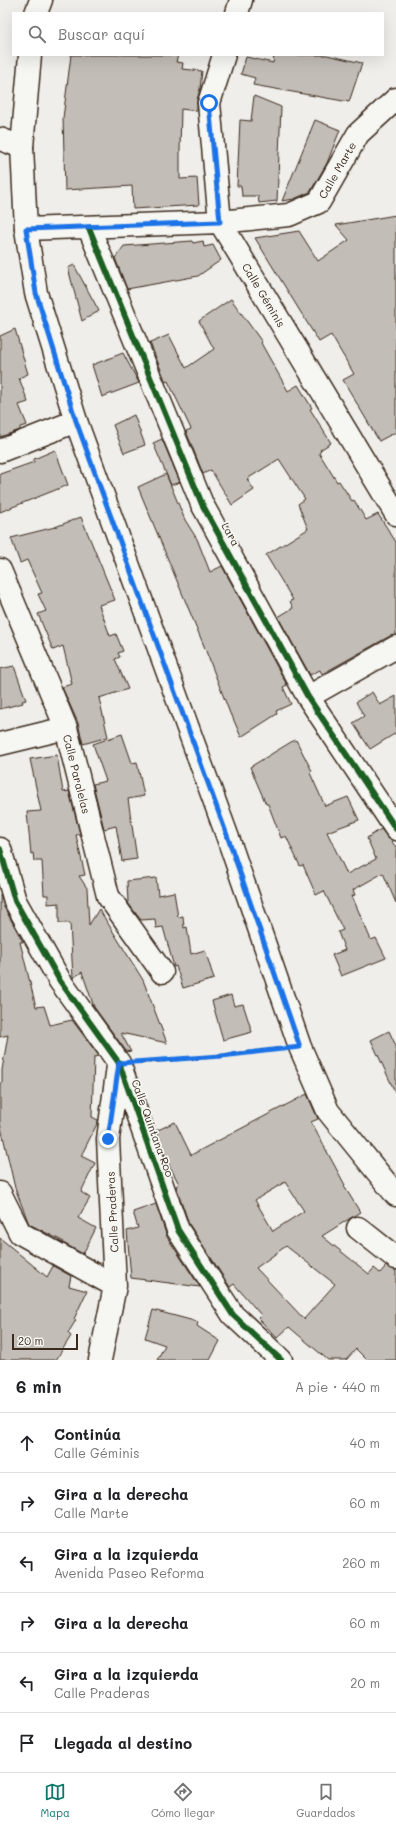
<!DOCTYPE html>
<html lang="es">
<head>
<meta charset="utf-8">
<style>
  body { margin:0; font-family:Mali,sans-serif; background:#f6f6f6; color:#202124 }
  .scale { position:absolute; left:12px; bottom:10px; width:66px; box-sizing:border-box; padding-left:4px; border:2px solid #3b2a1e; border-top:0; font-size:11px; line-height:14px; white-space:nowrap; color:#3b2a1e; -webkit-text-stroke:3px #f6f6f2; paint-order:stroke }
  .stop { position:absolute; width:12px; height:12px; margin:-9px; border:3px solid #1a73e8; border-radius:50%; background:#fff }
  .stop.end { background:#1a73e8; border-color:#fff; box-shadow:0 1px 4px #0008 }
  .list { margin:0; padding:0; list-style:none }
  h2 { display:flex; justify-content:space-between; align-items:center; height:52px; margin:0; padding:0 16px; font-size:17px }
  h2 small { font-size:13px; font-weight:400; color:#757577 }
  .list li { display:grid; grid-template-columns:26px 1fr auto; gap:12px; align-items:center; box-sizing:border-box; height:60px; padding:0 16px; border-top:1px solid #e0e0e0 }
  .list b { display:block; font-size:15px; white-space:nowrap }
  .list p { margin:0; font-size:13px; white-space:nowrap; color:#757577 }
  .list em { font-size:13px; font-style:normal; color:#757577 }
  .icon { flex:none; width:22px; height:22px; fill:none; stroke:currentColor; stroke-width:2; stroke-linecap:round; stroke-linejoin:round }
  .map { position:relative; flex:none; width:396px; height:1360px; overflow:hidden }
  .search { position:absolute; background:#fff; box-shadow:0 4px 16px #0002; left:12px; right:12px; top:12px; height:44px; display:flex; align-items:center; gap:10px; box-sizing:border-box; padding:0 14px; border-radius:0px; color:#757577; font-size:15px }
  .sheet { height:412px; background:#fff }
  nav { display:flex; justify-content:space-around; align-items:center; box-sizing:border-box; height:56px; border-top:1px solid #e0e0e0; background:#fff; font-size:11px; color:#757577 }
  nav a { display:grid; justify-items:center; gap:2px }
  nav .on { color:#0f766e }
  .map>svg:first-child { display:block }
</style>
</head>
<body>
<div class="map">
<svg width="396" height="1360" viewBox="0 0 396 1360">
  <rect width="100%" height="100%" fill="#efeeea"/>
  <filter id="ink" filterUnits="userSpaceOnUse"><feTurbulence type="fractalNoise" baseFrequency=".025" numOctaves="2"/><feDisplacementMap in="SourceGraphic" scale="8" xChannelSelector="R" yChannelSelector="G"/><feConvolveMatrix kernelMatrix="1 2 1 2 8 2 1 2 1" color-interpolation-filters="sRGB"/></filter>
  <g filter="url(#ink)">
    <!-- building -->
    <path fill="#c2bdb7" stroke="#3b2a1e" fill-rule="evenodd" d="M71,55H178L176,62L183,63L182,69L202,71L200,89L197,100V111L181,109L180,150V179L197,178L199,205L133,209L132,186L65,190L63,118Z
      M274,55H327L362,63L349,102L253,85L255,78L241,74L246,57L273,63Z
      M254,96L281,107L277,201L259,203L258,196H242L241,186H237L240,120L251,121Z
      M315,120L340,130L327,163L310,192L294,199L282,201Z
      M396,215V432L379,441L343,380L354,374L331,335L319,342L255,238L299,231L318,261L349,240L336,225Z
      M192,241L193,243L203,241L204,247L213,245L221,260L198,276L127,289L115,258L124,246Z
      M74,265L99,311L82,321L68,268Z
      M231,299L262,342L261,343L288,391L298,385L312,408L310,409L331,443L320,450L321,451L319,453L337,482L339,481L352,501L354,500L366,520L378,514L396,542V635L390,636L322,674L320,670L310,675L278,617L293,608L290,601L293,600L266,555L308,529L298,504L305,499L279,459L247,479L254,490L232,505L211,470L203,474L186,431L191,429L168,381L166,382L150,343L169,335L186,368L214,349L199,321Z
      M15,329L28,374L19,378L28,402L19,405L27,425L20,427V430L0,437V336Z
      M123,353L139,383L102,397L92,365Z
      M134,415L145,445L124,453L113,425Z
      M162,439L180,482L171,485L153,443Z
      M55,450L68,485L0,512V474L34,462V459Z
      M166,474L185,520L197,539L210,572L222,566L287,685L283,687L291,704L276,711L277,714L241,737L232,716H231L204,646L138,487Z
      M81,517L115,600L99,605L110,636L116,634L123,651L118,653L120,657L115,659L128,689L99,698L108,737L83,744L78,723L62,687L72,684L63,646L53,650L38,614L46,611L38,594L42,593L27,560L20,563L11,538L55,527Z
      M14,666L26,700L22,701L23,703L0,709V669Z
      M372,692L380,705L396,696V733L370,749L353,723L364,716L356,702Z
      M122,734L132,763L137,762L144,796L128,799L137,859L122,861L116,826L104,829L93,784L106,781L93,744Z
      M296,740L312,771L310,773L325,806L348,797L359,820L327,832L347,874L376,859L367,838L381,829L396,847V903L383,873L353,890L355,895L352,896L371,940L376,938L386,958L341,976L332,955L345,950L338,932L343,930L324,891L316,895L303,865L300,866L286,836L281,838L268,804H266L250,767L291,742Z
      M57,755L63,792L69,791L80,834L76,835L85,875L79,876L87,888L89,925L99,909L143,980L167,1043L121,1033L131,1052L126,1051L94,1007L82,972L73,978L70,923H59V903L48,904V895H44L42,861H34L33,853L31,854L27,812L41,811L30,759Z
      M156,878L158,895L174,892L178,917L183,916L184,928L187,927L191,954L205,950L214,979L183,988L176,966L174,967L163,927L156,928L155,919L141,920L128,903L127,881Z
      M0,894L4,907L23,942H20L36,1007L44,1006L50,1025L72,1020L99,1056L94,1057L92,1117L98,1120V1122L81,1156L95,1163L81,1192L90,1198L78,1218L96,1228L83,1254L63,1243L64,1242L29,1224L15,1188L0,1123V1083H2V1070L8,1035L0,1037Z
      M231,995L234,1006L243,1004L252,1032L223,1040L212,1001Z
      M389,1031L396,1046V1094L371,1040Z
      M307,1094L318,1119L311,1122L345,1185L344,1186L360,1212L322,1236L369,1274L374,1268L380,1273L386,1266L396,1270V1360H367L356,1349L346,1360H328L289,1327L277,1338L258,1318L261,1315L234,1284L230,1287L189,1224L176,1186L179,1184L166,1159L156,1131L175,1122L191,1155ZM285,1182L304,1211L273,1231L255,1200ZM286,1246L335,1284L304,1319L256,1268Z
      M156,1204L167,1237L200,1287L131,1278L127,1231L138,1228L133,1212Z
      M0,1238L47,1277L53,1266L71,1276L69,1286L87,1291L74,1319L76,1320L68,1333L71,1336L56,1360H0Z
      M153,1310L198,1322L197,1326L220,1341L210,1360H157L165,1345L145,1338Z"/>
    <g fill="none" stroke-linecap="round" stroke-linejoin="round">
      <defs>
        <path id="minor" d="M237,13L241,0
          M224,55L209,103L220,222L396,514
          M0,139L22,147
          M89,228L202,504L308,697L396,829
          M26,229L220,222L289,215L319,202L358,134L396,99
          M0,451L76,421
          M0,570L66,728L108,896L162,972
          M308,697L396,647
          M0,744L66,728
          M0,849L15,901L60,981L119,1063L178,1230L233,1315L281,1360
          M0,1193L20,1233L115,1286
          M358,1228L396,1258
          M100,1360L115,1286L108,1139L118,1066"/>
        <path id="secondary" d="M36,13L41,0
          M30,55L22,147L26,229L36,293L76,421L228,838L300,1047L328,1111L396,1195"/>
      </defs>
      <!-- minor casing -->
      <use href="#minor" stroke="#3b2a1e" stroke-width="25"/>
      <!-- secondary casing -->
      <use href="#secondary" stroke="#3b2a1e" stroke-width="25"/>
      <!-- path -->
      <path stroke="#3b2a1e" stroke-width="2.5" stroke-dasharray="4 3" stroke-linecap="butt" d="M141,1062L221,1056L278,1049"/>
      <!-- minor -->
      <use href="#minor" stroke="#f6f6f2" stroke-width="22"/>
      <!-- secondary -->
      <use href="#secondary" stroke="#f6f6f2" stroke-width="22"/>
      <defs>
        <path id="cycleway" d="M89,228L202,504L308,697L396,829
          M0,849L15,901L60,981L119,1063L178,1230L233,1315L281,1360"/>
      </defs>
      <!-- cycleway casing -->
      <use href="#cycleway" stroke="#f6f6f2" stroke-width="8"/>
      <!-- cycleway -->
      <use href="#cycleway" stroke="#1b5e20" stroke-width="6"/>
    </g>
  </g>
  <g fill="none" stroke-linecap="round" stroke-linejoin="round" filter="url(#ink)">
    <!-- route -->
    <path stroke="#1a73e8" stroke-width="5" d="M108,1139L119,1063L221,1056L300,1047L228,838L76,421L36,293L26,229L220,222L209,103"/>
  </g>
  <g text-anchor="middle" dominant-baseline="central" stroke-width="3.5" stroke-linejoin="round" paint-order="stroke">
    <!-- street labels -->
    <g font-size="11" fill="#3b2a1e" stroke="#f6f6f2">
      <text transform="translate(337 170) rotate(-60)">Calle Marte</text>
      <text transform="translate(264 295) rotate(59)">Calle Géminis</text>
      <text transform="translate(231 534) rotate(61)">Lara</text>
      <text transform="translate(77 774) rotate(76)">Calle Paralelas</text>
      <text transform="translate(153 1128) rotate(70)">Calle Quintana Roo</text>
      <text transform="translate(112 1212) rotate(-93)">Calle Praderas</text>
    </g>
  </g>
</svg>
<div class="scale">20 m</div>
<div class="stop" style="left:209px;top:103px"></div>
<div class="stop end" style="left:108px;top:1139px"></div>
<div class="search"><svg class="icon" aria-label="search" viewBox="0 0 24 24"><circle cx="10" cy="10" r="6"/><path d="M15 15l6 6"/></svg>Buscar aquí</div>
</div>
<section class="sheet">
<h2>6 min<small>A pie · 440 m</small></h2>
<ul class="list">
<li><svg class="icon" aria-label="ahead" viewBox="0 0 24 24"><path d="M12 20V5M6 11l6-6 6 6"/></svg><div><b>Continúa</b><p>Calle Géminis</p></div><em>40 m</em></li>
<li><svg class="icon" aria-label="right" viewBox="0 0 24 24"><path d="M7 20v-9h11M14 6l5 5-5 5"/></svg><div><b>Gira a la derecha</b><p>Calle Marte</p></div><em>60 m</em></li>
<li><svg class="icon" aria-label="left" viewBox="0 0 24 24"><path d="M17 20v-9H6M10 6l-5 5 5 5"/></svg><div><b>Gira a la izquierda</b><p>Avenida Paseo Reforma</p></div><em>260 m</em></li>
<li><svg class="icon" aria-label="right" viewBox="0 0 24 24"><path d="M7 20v-9h11M14 6l5 5-5 5"/></svg><div><b>Gira a la derecha</b></div><em>60 m</em></li>
<li><svg class="icon" aria-label="left" viewBox="0 0 24 24"><path d="M17 20v-9H6M10 6l-5 5 5 5"/></svg><div><b>Gira a la izquierda</b><p>Calle Praderas</p></div><em>20 m</em></li>
<li><svg class="icon" aria-label="arrive" viewBox="0 0 24 24"><path d="M6 21V4h12l-3 4 3 4H6"/></svg><div><b>Llegada al destino</b></div></li>
</ul>
</section>
<nav>
<a class="on"><svg class="icon" aria-label="map" viewBox="0 0 24 24"><path d="M3 6l6-2 6 2 6-2v14l-6 2-6-2-6 2zM9 4v14M15 6v14"/></svg>Mapa</a>
<a><svg class="icon" aria-label="directions" viewBox="0 0 24 24"><path d="M12 3l9 9-9 9-9-9zM9 14v-3h6M13 9l2 2-2 2"/></svg>Cómo llegar</a>
<a><svg class="icon" aria-label="saved" viewBox="0 0 24 24"><path d="M7 4h10v16l-5-4-5 4z"/></svg>Guardados</a>
</nav>
</body>
</html>
